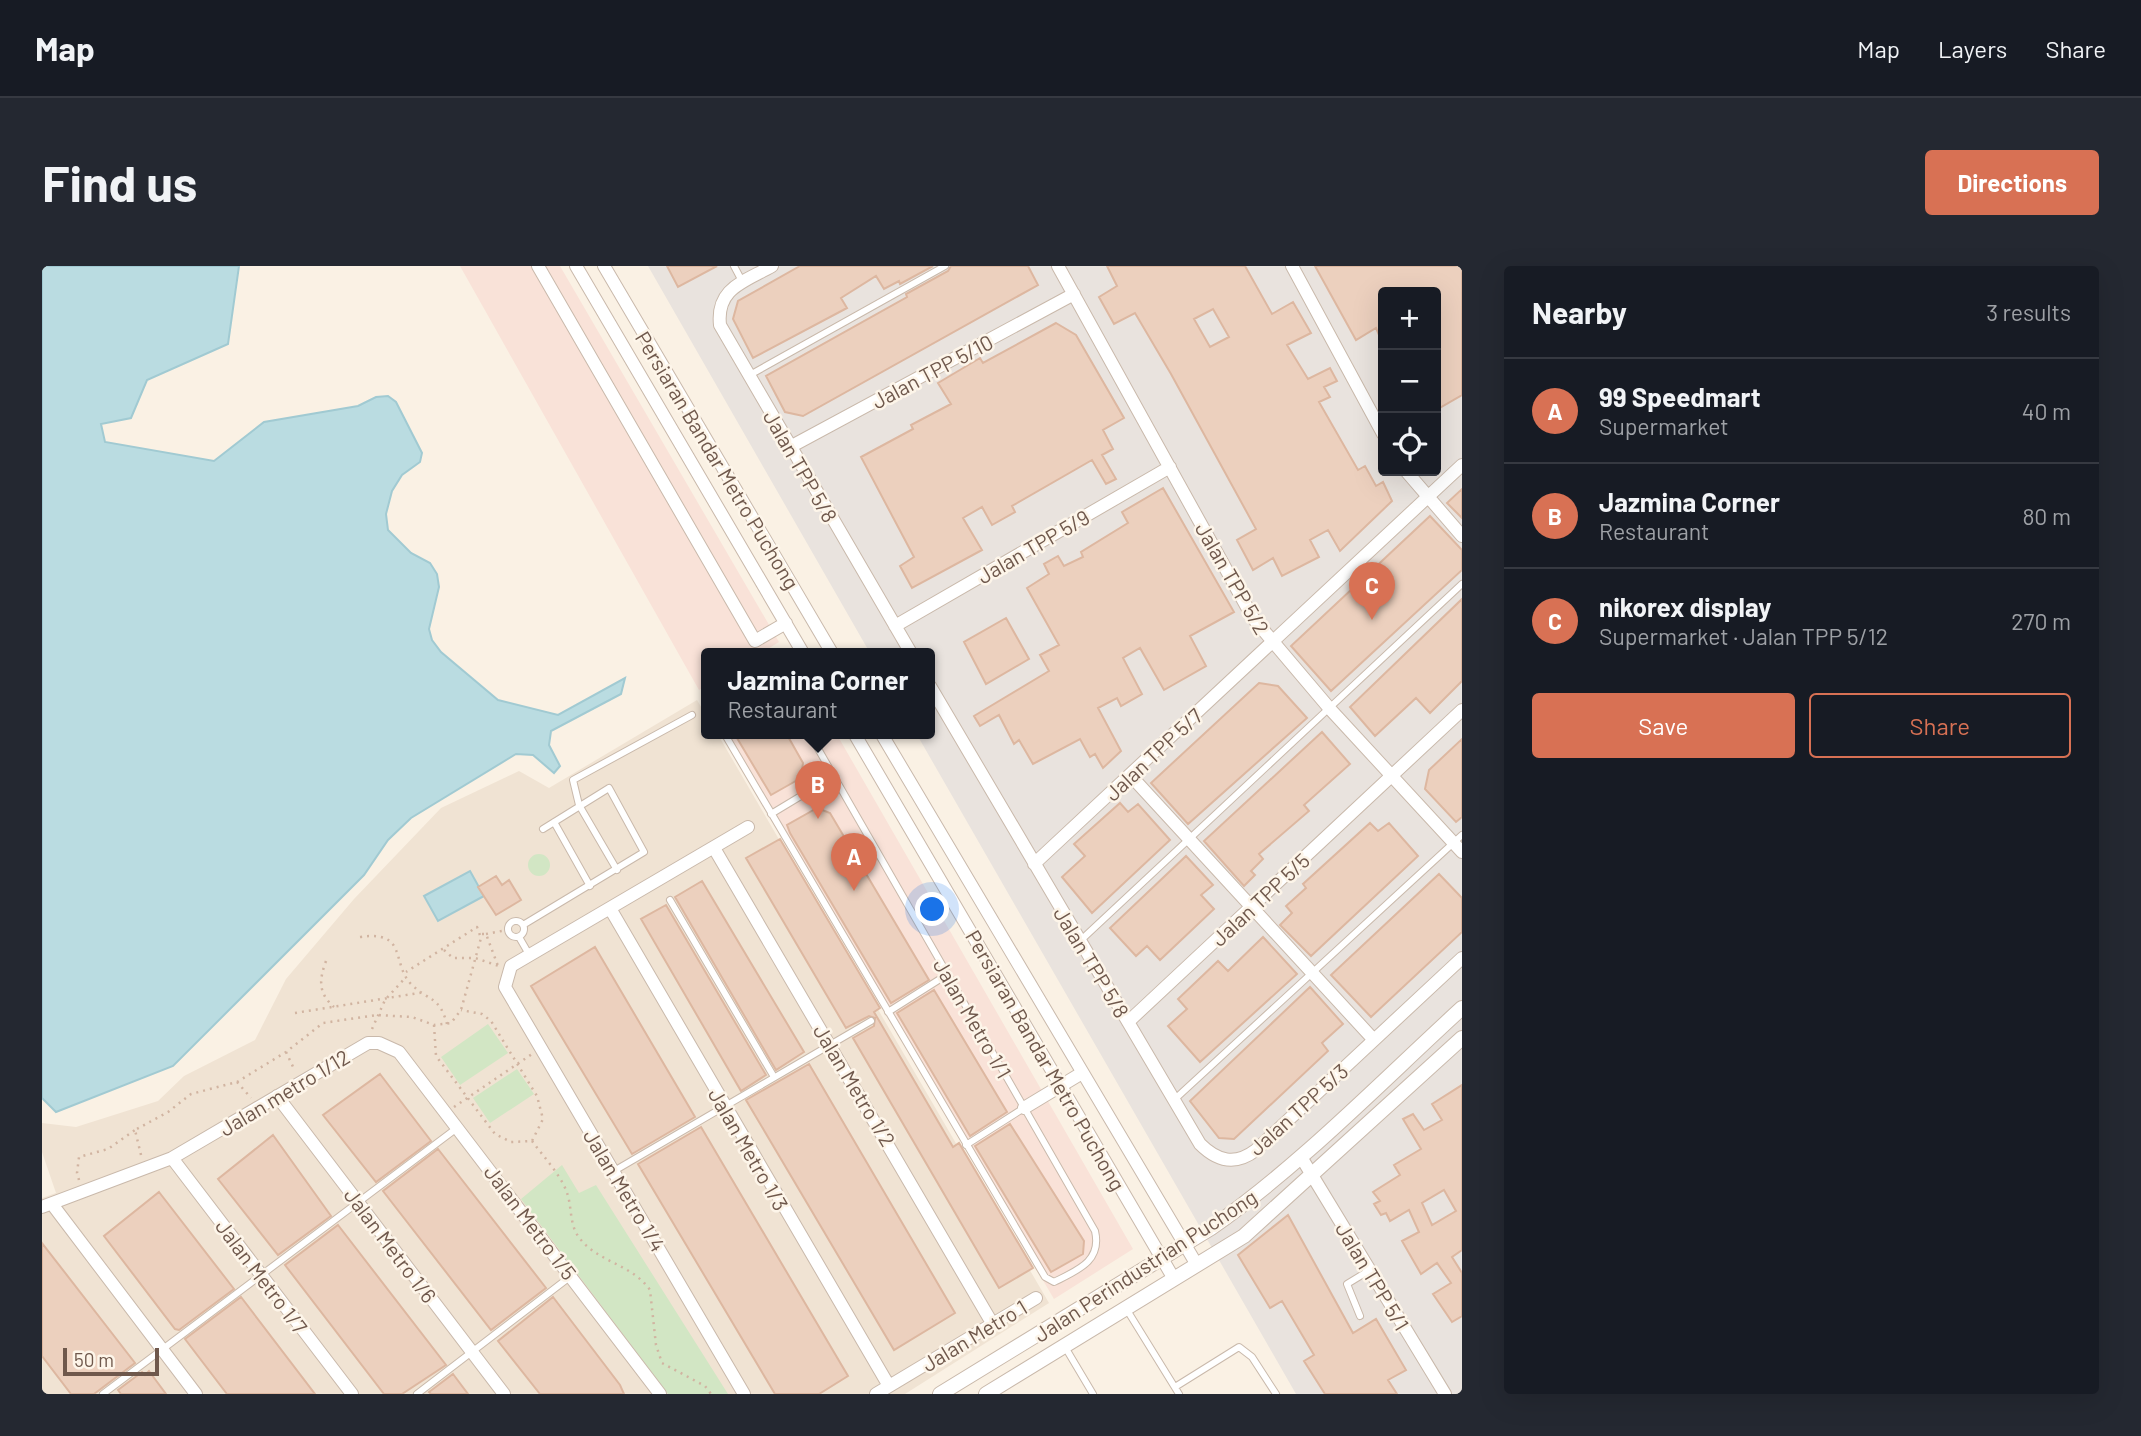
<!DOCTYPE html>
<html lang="en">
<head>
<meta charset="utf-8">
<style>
  body { margin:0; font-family:Barlow,sans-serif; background:#242831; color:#f1f3f6 }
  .controls { position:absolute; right:21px; top:21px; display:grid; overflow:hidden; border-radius:7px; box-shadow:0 7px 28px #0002 }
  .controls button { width:63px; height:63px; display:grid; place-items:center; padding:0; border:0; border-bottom:2px solid #363941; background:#171b24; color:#f1f3f6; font:35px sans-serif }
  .scale { position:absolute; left:21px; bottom:18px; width:96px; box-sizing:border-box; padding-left:7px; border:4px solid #6f584c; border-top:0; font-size:19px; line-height:24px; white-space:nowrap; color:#6f584c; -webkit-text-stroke:5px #fdf5e9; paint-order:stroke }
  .you { position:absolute; left:891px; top:644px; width:24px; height:24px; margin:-18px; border:5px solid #fff; border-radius:50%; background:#1a73e8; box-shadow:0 0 0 10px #1a73e833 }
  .badge { display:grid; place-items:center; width:46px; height:46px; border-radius:50%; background:#d87154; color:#fff; font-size:23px; font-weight:700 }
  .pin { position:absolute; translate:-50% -58px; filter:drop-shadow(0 2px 4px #0008) }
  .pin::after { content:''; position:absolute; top:37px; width:24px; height:21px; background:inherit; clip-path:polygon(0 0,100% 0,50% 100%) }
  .popup { position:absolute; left:659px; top:382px; width:234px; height:91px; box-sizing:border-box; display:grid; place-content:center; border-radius:7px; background:#171b24; filter:drop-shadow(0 2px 5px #0005); font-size:23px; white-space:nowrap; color:#9ea1a6 }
  .popup b { font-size:26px; color:#f1f3f6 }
  .popup::after { content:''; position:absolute; left:50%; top:100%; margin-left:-14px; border:14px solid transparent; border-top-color:#171b24 }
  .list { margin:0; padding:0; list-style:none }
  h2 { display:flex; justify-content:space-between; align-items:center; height:91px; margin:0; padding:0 28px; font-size:30px }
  h2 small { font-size:23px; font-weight:400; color:#9ea1a6 }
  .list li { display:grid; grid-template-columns:46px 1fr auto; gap:21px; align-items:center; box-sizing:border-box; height:105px; padding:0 28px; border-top:2px solid #363941 }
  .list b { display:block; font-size:26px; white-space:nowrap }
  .list p { margin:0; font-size:23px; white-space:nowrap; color:#9ea1a6 }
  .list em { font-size:23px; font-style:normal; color:#9ea1a6 }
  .actions { display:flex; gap:14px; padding:21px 28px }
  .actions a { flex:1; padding:16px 0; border:2px solid #d87154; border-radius:7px; text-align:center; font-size:24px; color:#d87154 }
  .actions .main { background:#d87154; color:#fff }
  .icon { flex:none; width:38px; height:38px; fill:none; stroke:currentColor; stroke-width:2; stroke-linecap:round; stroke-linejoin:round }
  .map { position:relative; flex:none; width:1420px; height:1128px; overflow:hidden; border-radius:7px }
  header { display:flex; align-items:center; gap:42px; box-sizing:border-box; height:98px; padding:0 35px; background:#171b24; border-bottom:2px solid #363941 }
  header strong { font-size:33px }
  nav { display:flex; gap:38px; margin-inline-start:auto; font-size:24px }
  .intro { display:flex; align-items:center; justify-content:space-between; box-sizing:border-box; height:168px; padding:0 42px }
  h1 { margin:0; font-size:49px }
  .button { padding:18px 32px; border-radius:7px; background:#d87154; color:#fff; font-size:24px; font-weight:700 }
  main { display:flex; gap:42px; padding:0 42px }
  aside { flex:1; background:#171b24; border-radius:7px; box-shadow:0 7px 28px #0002 }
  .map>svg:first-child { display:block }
</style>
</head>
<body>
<header>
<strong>Map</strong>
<nav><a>Map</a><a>Layers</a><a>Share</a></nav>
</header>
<div class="intro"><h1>Find us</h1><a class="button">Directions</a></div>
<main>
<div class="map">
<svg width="1420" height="1128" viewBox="0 0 1420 1128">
  <rect width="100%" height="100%" fill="#faf1e4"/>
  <!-- residential -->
  <path fill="#f0e3d3" d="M655,434L664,449V467H675L1007,1037L863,1128H0V932L14,927L0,886V857L34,861L116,835L142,810L213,774L244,713L312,633L399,542L477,505L507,522Z"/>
  <!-- commercial -->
  <path fill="#f9e2d8" d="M418,0H518L737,376L719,387H664V420L657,424Z
    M678,467H794L1091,983L1012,1033Z"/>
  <!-- industrial -->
  <path fill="#e9e3de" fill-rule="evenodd" d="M606,0H1420V1128H1254L874,467H888V387H828ZM1341,26H1394V205H1341Z"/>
  <!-- green -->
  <path fill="#d2e6c4" d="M486 599a11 11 0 1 1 22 0a11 11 0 1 1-22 0Z
    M446,758L466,787L418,819L399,791Z
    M475,803L492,828L448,857L431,832Z
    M520,899L537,927L554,919L686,1128H626L479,933Z"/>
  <!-- water -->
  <path fill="#badce1" stroke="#a1cad2" stroke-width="2" d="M0,0H197L186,78L105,114L89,152L59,158L63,176L172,195L222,156L316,140L334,131L346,130L354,136L380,187L378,196L360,209L350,225L344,248L346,264L369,287L388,297L395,308L397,321L387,363L390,374L399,386L456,434L516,449L583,412L579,428L509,465L507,479L518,500L512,507L491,489L474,488L369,552L346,574L322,609L131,800L14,846L0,832Z
    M428,605L442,630L396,655L382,630Z"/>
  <!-- building -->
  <path fill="#ecd0be" stroke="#ddb7a0" stroke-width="2" fill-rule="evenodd" d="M625,0H675L636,21Z
    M758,0H891L858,18L857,15L842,23L834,10L799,32L805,42L711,92L691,53L696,35Z
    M909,0H986L996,19L761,150L743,146L724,110L865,31L864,28L906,5Z
    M1065,0H1203L1230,48L1251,36L1269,67L1245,79L1266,113L1288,102L1295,115L1282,121L1288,131L1277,136L1316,204L1323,200L1334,220L1341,216L1350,235L1298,285L1286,264L1268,274L1277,291L1240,310L1231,292L1211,304L1195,274L1214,263L1129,108L1093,47L1072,58L1057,31L1075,20ZM1171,43L1187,71L1168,81L1152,53Z
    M1273,0H1420V129L1394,144V26H1341V78L1334,62L1314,74Z
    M1014,57L1034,69L1082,152L1061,164L1071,183L1060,189L1074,213L1064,218L1050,194L970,240L973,246L950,259L940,241L921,252L940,284L870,322L858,300L872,291L819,191L871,163L869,159L909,138L896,117L938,92L941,97Z
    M1121,222L1192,346L1148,370L1164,400L1122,424L1098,382L1081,392L1100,428L1079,440L1075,432L1056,442L1079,485L1061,502L1053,488L1048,491L1038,473L991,498L977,474L972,478L957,449L938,460L932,450L1007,405L998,389L1017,379L985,322L1007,308L1002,298L1016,290L1022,300L1041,291L1039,286L1086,257L1080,246Z
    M1420,223V252L1405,237Z
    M1388,250L1420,284V304L1289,425L1249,380Z
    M1420,333V415L1388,447L1374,432L1333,470L1308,441Z
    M964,352L987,393L944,418L922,376Z
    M1217,417L1236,420L1265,452L1146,558L1109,517Z
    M1280,466L1308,498L1262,539L1267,545L1217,588L1221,593L1209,605L1213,609L1202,620L1162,575Z
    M692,467H744L761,497L759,512L729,529Z
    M1420,473V551L1414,556L1383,523L1387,504Z
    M1078,537L1086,546L1096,538L1128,574L1050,647L1020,611L1043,590L1032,578Z
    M775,542L788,547L887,714L849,737L748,567L745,559Z
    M1328,557L1336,565L1347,557L1376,590L1269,690L1238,659L1250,647L1244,640L1264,622L1261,618Z
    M738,573L838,742L832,746L911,881L917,877L991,1002L957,1022L811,772L832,760L833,752L827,750L804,762L704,592Z
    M1144,590L1171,619L1159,629L1172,643L1118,694L1105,680L1094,690L1068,662Z
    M1397,608L1420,632V666L1329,751L1289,709Z
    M454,610L460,619L467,614L479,634L454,649L436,621Z
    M660,615L762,786L734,804L633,631Z
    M624,639L724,809L699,825L599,653Z
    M1221,671L1255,708L1158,796L1126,760L1145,743L1136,733L1176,695L1186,705Z
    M553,681L653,851L590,888L489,720Z
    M1268,721L1301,758L1280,777L1286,785L1192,873L1177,872L1148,835Z
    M892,724L965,846L928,870L855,747Z
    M767,798L913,1047L852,1084L704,834Z
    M338,808L389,875L334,916L281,849Z
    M1420,819V984L1410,991L1420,1007V1050L1410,1056L1391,1028L1409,1017L1395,997L1379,1008L1360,975L1377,966L1367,944L1348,955L1344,947L1339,949L1332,938L1338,935L1331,926L1358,909L1352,899L1379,883L1361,853L1371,848L1382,864L1400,854L1390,838ZM1402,924L1414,945L1390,959L1380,937Z
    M968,858L1042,975L1041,988L1009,1006L933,880Z
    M659,861L806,1110L777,1128H733L596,898Z
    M231,869L289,950L236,989L176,913Z
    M396,883L504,1022L449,1064L341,925Z
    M117,926L192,1023L137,1064L133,1063L62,970Z
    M1246,949L1311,1067L1334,1053L1364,1104L1346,1114L1355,1128H1283L1262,1095L1272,1089L1240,1035L1228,1042L1196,989Z
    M296,959L404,1099L360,1128H342L243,999Z
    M0,977L93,1097L52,1128H29L0,1090Z
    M199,1031L273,1128H185L143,1073Z
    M511,1031L578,1119L582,1128H498L456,1075Z
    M107,1105L124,1128H79L76,1124L100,1106L103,1109Z
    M411,1108L426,1128H389L387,1126Z"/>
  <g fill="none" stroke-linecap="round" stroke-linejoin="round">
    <defs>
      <path id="service" d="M692,0L700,15
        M706,110L903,0
        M682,467L1003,1011L1012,1016C1036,1004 1060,995 1053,965L767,467
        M729,548L792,510
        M512,556L548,620
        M575,604L537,539L531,514L650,449
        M628,634L732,811
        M466 663a8 8 0 1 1 16 0a8 8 0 1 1-16 0Z
        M481,659L602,586L567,522L501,563
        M477,671L488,690
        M1038,675L1420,318
        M846,746L906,708
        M1133,833L1420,569
        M924,879L982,842
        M572,905L829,755
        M1085,1044L1137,1128
        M1318,1050L1305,1018L1328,1004
        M1023,1081L1051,1128
        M1133,1121L1197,1081L1210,1091L1234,1128
        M61,1128L415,862
        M375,1128L529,1010"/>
      <path id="minor" d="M496,0L713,375L744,357
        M534,0L761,387
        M562,0L790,387
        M730,0C702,16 674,22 678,59L869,387
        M1016,0L1211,352L1288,443L1420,586
        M1250,0L1341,168
        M748,181L1032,28
        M1364,205L1420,270
        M853,360L1128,201
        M888,420L1158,878C1175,895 1193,900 1214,884L1420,692
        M812,467L1132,1013
        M839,467L1155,999
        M1089,510L1332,774
        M672,582L950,1057
        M992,598L1420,199
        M569,644L847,1120
        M1086,756L1420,444
        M235,830L462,1128
        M982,842L1040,807
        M1259,891L1403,1128
        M130,892L310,1128
        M10,938L154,1128
        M0,941L130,892L326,777H337L357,786L618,1128
        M702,1128L463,721L469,700L706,561
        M834,1128L994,1032"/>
      <path id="tertiary" d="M898,1128L1169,962C1260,898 1338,817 1420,742
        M944,1128L1202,970L1420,772"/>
    </defs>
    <!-- service casing -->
    <use href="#service" stroke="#c9b9ab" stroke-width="8"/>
    <!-- minor casing -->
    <use href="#minor" stroke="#c9b9ab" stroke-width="14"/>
    <!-- tertiary casing -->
    <use href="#tertiary" stroke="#c9b9ab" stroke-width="16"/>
    <!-- path -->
    <path stroke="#d1b4a1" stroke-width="2.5" stroke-dasharray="2 5" stroke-linecap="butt" d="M440,668H444L456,700
      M444,668L465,664
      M318,671C366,664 349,697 369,718C387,736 397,729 405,758
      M402,684L411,692H433L457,700
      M284,695C277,714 276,727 292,741
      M253,747L383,726
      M392,759L394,790L453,868L469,876L490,875L501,853L495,830L449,755L440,748L419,744
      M330,763L343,734L364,711
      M244,786L253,805
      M195,816L209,832
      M412,841L490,788
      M490,875C501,890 517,907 524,924C531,941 526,959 539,974C557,996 591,999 608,1024L614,1079L620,1097L663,1120L669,1128
      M99,889L93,864L126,846L149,828L195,816L244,786L281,757L335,749L370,751L392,759L409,757L419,744L439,672L435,661L364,706
      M37,914L35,907L37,891L66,883L93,864"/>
    <!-- service -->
    <use href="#service" stroke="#fff" stroke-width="6"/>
    <!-- minor -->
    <use href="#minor" stroke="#fff" stroke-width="12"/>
    <!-- tertiary -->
    <use href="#tertiary" stroke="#fff" stroke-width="14"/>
  </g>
  <g text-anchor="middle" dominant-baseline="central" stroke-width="5" stroke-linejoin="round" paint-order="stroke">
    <!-- street labels -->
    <g font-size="21" fill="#6f584c" stroke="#fdf5e9">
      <text transform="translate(890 105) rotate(-28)">Jalan TPP 5/10</text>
      <text transform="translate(676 194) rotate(59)">Persiaran Bandar Metro Puchong</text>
      <text transform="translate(759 200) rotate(60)">Jalan TPP 5/8</text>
      <text transform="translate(991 280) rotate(-30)">Jalan TPP 5/9</text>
      <text transform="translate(1191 312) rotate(60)">Jalan TPP 5/2</text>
      <text transform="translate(1111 488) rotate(-43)">Jalan TPP 5/7</text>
      <text transform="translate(1218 633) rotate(-43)">Jalan TPP 5/5</text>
      <text transform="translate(1050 696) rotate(59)">Jalan TPP 5/8</text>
      <text transform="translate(931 752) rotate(60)">Jalan Metro 1/1</text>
      <text transform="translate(1004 794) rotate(60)">Persiaran Bandar Metro Puchong</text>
      <text transform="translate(813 819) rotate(59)">Jalan Metro 1/2</text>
      <text transform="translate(242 826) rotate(-31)">Jalan metro 1/12</text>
      <text transform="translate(1256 843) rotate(-42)">Jalan TPP 5/3</text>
      <text transform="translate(707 883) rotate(60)">Jalan Metro 1/3</text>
      <text transform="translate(583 924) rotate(59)">Jalan Metro 1/4</text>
      <text transform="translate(489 956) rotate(53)">Jalan Metro 1/5</text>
      <text transform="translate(349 979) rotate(53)">Jalan Metro 1/6</text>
      <text transform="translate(1103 999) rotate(-33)">Jalan Perindustrian Puchong</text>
      <text transform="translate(220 1010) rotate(53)">Jalan Metro 1/7</text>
      <text transform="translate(1331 1010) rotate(59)">Jalan TPP 5/1</text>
      <text transform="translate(932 1069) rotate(-31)">Jalan Metro 1</text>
    </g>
  </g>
</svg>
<div class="controls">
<button>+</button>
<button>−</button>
<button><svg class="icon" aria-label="locate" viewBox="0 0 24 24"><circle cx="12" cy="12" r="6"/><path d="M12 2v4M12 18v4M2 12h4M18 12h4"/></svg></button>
</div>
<div class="scale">50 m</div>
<div class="you"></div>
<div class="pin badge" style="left:812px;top:625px">A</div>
<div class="pin badge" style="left:776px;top:553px">B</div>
<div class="popup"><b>Jazmina Corner</b>Restaurant</div>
<div class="pin badge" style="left:1330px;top:354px">C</div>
</div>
<aside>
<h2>Nearby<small>3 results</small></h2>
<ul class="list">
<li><span class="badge">A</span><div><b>99 Speedmart</b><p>Supermarket</p></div><em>40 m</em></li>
<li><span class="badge">B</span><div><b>Jazmina Corner</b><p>Restaurant</p></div><em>80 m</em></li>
<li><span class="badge">C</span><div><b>nikorex display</b><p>Supermarket · Jalan TPP 5/12</p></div><em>270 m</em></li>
</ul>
<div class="actions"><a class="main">Save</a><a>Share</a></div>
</aside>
</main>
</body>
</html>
